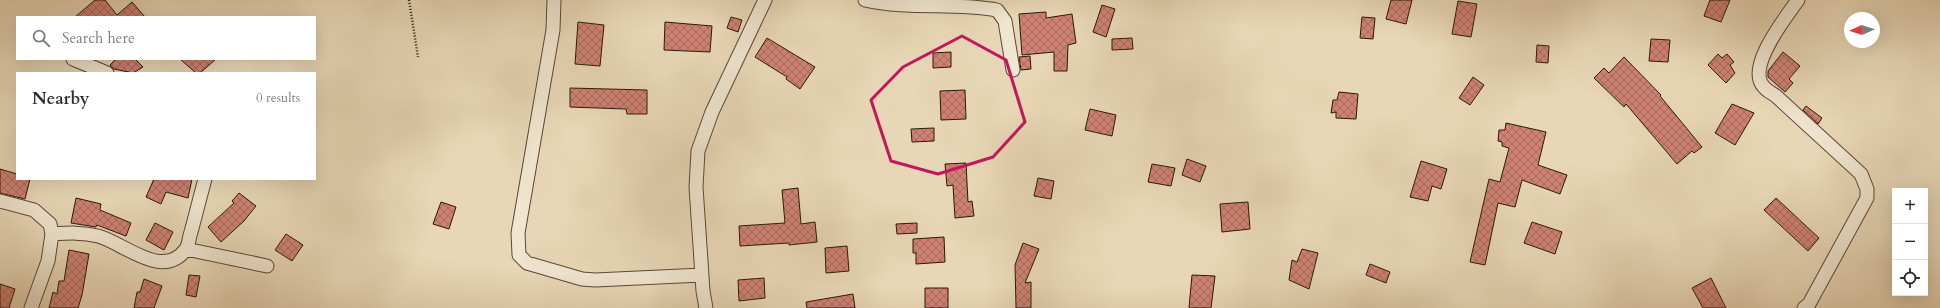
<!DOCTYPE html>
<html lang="en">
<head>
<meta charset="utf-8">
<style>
  body { margin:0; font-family:Cardo,serif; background:#f7f7f7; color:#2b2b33 }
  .controls { position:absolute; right:12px; bottom:12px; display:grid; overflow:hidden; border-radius:0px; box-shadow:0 4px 16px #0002 }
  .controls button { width:36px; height:36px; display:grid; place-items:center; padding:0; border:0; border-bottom:1px solid #e1e1e2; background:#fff; color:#2b2b33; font:20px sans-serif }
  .compass { position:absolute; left:1844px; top:12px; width:36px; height:36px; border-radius:50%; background:#fff; box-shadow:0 4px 16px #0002; rotate:267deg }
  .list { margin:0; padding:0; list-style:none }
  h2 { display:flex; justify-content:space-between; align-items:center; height:52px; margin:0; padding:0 16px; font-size:17px }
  h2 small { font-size:13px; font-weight:400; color:#7c7c81 }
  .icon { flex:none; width:22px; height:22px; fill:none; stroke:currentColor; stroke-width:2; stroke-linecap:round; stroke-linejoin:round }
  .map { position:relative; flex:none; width:1940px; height:308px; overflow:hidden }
  .search { position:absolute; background:#fff; box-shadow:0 4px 16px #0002; left:16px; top:16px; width:300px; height:44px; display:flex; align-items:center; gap:10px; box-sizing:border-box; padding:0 14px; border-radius:0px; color:#7c7c81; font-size:15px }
  .panel { position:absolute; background:#fff; box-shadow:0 4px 16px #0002; left:16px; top:72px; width:300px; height:108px; border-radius:0px }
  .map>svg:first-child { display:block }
</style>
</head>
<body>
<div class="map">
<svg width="1940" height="308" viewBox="0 0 1940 308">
  <defs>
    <pattern id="building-cross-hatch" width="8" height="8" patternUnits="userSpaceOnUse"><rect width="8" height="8" fill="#ce8274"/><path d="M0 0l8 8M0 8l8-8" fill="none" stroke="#a7695d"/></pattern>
  </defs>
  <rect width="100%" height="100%" fill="#e8d7b6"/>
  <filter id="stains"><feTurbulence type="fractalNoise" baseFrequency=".005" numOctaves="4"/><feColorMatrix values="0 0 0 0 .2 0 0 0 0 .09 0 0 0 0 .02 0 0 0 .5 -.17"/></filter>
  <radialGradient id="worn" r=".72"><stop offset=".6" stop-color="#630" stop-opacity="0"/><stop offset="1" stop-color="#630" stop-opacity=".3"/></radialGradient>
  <!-- building -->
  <path fill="url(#building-cross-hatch)" stroke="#2a180a" d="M95,0H105L117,15L132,2L145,17H75Z
    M1391,0H1412L1406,24L1386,19Z
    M1710,0H1730L1721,22L1704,16Z
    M1458,1L1477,4L1471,37L1452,34Z
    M1102,5L1115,9L1106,37L1093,32Z
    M1046,12V18L1072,14L1076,43L1068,45L1067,71H1054V52L1022,55L1019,14Z
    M731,17L742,20L738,32L727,28Z
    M1362,17L1375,18L1373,39L1360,38Z
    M578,22L604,25L600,66L575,64Z
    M665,22L712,26L710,52L664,50Z
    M767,38L815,67L800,89L786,79L787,77L755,57Z
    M1132,38L1133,49L1112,50V39Z
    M1651,39L1670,40L1668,62L1649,61Z
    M1537,45L1549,46L1548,63L1536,62Z
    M951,52V67L933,68V53Z
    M1783,52L1800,66L1789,79L1793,83L1785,92L1768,77V71Z
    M1718,54L1722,58L1727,54L1734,62L1730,65L1735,73L1726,83L1708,65Z
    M1030,56L1031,69L1021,70L1019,57Z
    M1624,57L1661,95L1660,96L1702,147L1694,153L1692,151L1677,164L1626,104L1624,107L1594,78L1604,68L1609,73Z
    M116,59H135L143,67L133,73L114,69L110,65Z
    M180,59H216L200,73H196Z
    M1473,77L1484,85L1470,105L1459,98Z
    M570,88L647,90V114H627L626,109L570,107Z
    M965,90L966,119L941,120L940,91Z
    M1339,92L1358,94L1356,119L1336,118V112L1331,113L1333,100H1337Z
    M1732,104L1754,113L1735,145L1715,133Z
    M1806,106L1822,118L1818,124L1803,110Z
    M1090,109L1116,115L1112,136L1085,130Z
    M1506,123L1546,132L1538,165L1567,175L1560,194L1522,180L1515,207L1498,203L1485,265L1470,262L1489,179L1500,182L1509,148L1502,146V142L1498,141L1499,130H1505Z
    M934,128V141L912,142L911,129Z
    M1187,159L1206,166L1200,182L1182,175Z
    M1421,161L1447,169L1441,189L1432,186L1428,201L1410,197Z
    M966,163L968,202L972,201L974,216L955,218L953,185L947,186L945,164Z
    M1152,164L1175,168L1171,186L1148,182Z
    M0,169L17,174V179H30L25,199L0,193Z
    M1038,178L1054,181L1051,199L1034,196Z
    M154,179H192L188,198L166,192L161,204L146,197Z
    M798,188L801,224L815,222L817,242L789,245V243L740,246L739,226L785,223L782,190Z
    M239,193L256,206L244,221L221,242L208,227L234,203L232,201Z
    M76,198L101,204L100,210L131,223L126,236L97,225L96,227L71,223Z
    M1776,198L1819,238L1808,251L1764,210Z
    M441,202L456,207L449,229L433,224Z
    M1248,202L1250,229L1222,232L1220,204Z
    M1532,222L1562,232L1555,254L1524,243Z
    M155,223L173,232L164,250L146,240Z
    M917,223V233L897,234L896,224Z
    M286,234L303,245L292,261L275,250Z
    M944,237L945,262L916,264V253H913V239Z
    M1023,243L1039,249L1025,283L1031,282V308H1016L1015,265Z
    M847,246L849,271L826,273L825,248Z
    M1302,249L1318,253L1309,289L1289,280L1292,260L1297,262Z
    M69,250L89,254L82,295L78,308H49L53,292L57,294L59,281H64Z
    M1370,264L1390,272L1386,283L1366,275Z
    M189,275L200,276L196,297L186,295Z
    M1192,275L1215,276L1211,308H1189Z
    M764,278L765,298L739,301L738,280Z
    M1711,278L1726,308H1703L1692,288Z
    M144,279L162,286L154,308H134L137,292H140Z
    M0,284L15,289L9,308H0Z
    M925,288H948V308H925Z
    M853,294L855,308H807L806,302Z"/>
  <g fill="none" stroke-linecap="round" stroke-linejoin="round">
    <defs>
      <path id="street" d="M554,0L553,30L518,233L519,255L527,263L582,279L595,280L702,275
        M865,0C909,10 954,2 997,10L1005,21L1013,70
        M1798,0C1786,17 1745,68 1764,87C1767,91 1772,93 1776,96L1861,174L1867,189V198L1809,304L1804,308
        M73,59L107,73
        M0,201L34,210L50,224L52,234L48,261L31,308
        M52,234C68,233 82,232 98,236C124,243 163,281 186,249C189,245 189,237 191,232C196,214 200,197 205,179
        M186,249L267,266
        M706,308L703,291L696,187L698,151L712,112L765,0"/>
    </defs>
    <!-- street casing -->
    <use href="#street" stroke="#5a4835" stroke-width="15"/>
    <!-- path -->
    <path stroke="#2a180a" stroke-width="2.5" stroke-dasharray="1 2" stroke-linecap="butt" d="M409,0L418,57"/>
    <!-- street -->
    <use href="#street" stroke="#f0e5d0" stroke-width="13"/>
  </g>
  <!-- marked area -->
  <path fill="none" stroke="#c2185b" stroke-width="3" stroke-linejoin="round" d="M962,36L1006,60L1025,122L993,157L938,174L891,161L871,100L903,67Z"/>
  <rect width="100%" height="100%" filter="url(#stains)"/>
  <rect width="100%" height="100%" fill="url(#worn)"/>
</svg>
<div class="controls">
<button>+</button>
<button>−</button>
<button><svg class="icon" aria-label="locate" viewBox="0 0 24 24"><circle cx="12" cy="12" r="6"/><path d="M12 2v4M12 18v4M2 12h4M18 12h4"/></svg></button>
</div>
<svg class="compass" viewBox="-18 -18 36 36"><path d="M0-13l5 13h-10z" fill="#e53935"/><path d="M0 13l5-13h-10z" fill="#7c7c81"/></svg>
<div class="search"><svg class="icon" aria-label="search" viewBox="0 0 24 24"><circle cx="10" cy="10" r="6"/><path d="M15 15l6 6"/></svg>Search here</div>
<section class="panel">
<h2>Nearby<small>0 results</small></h2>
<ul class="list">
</ul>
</section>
</div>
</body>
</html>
